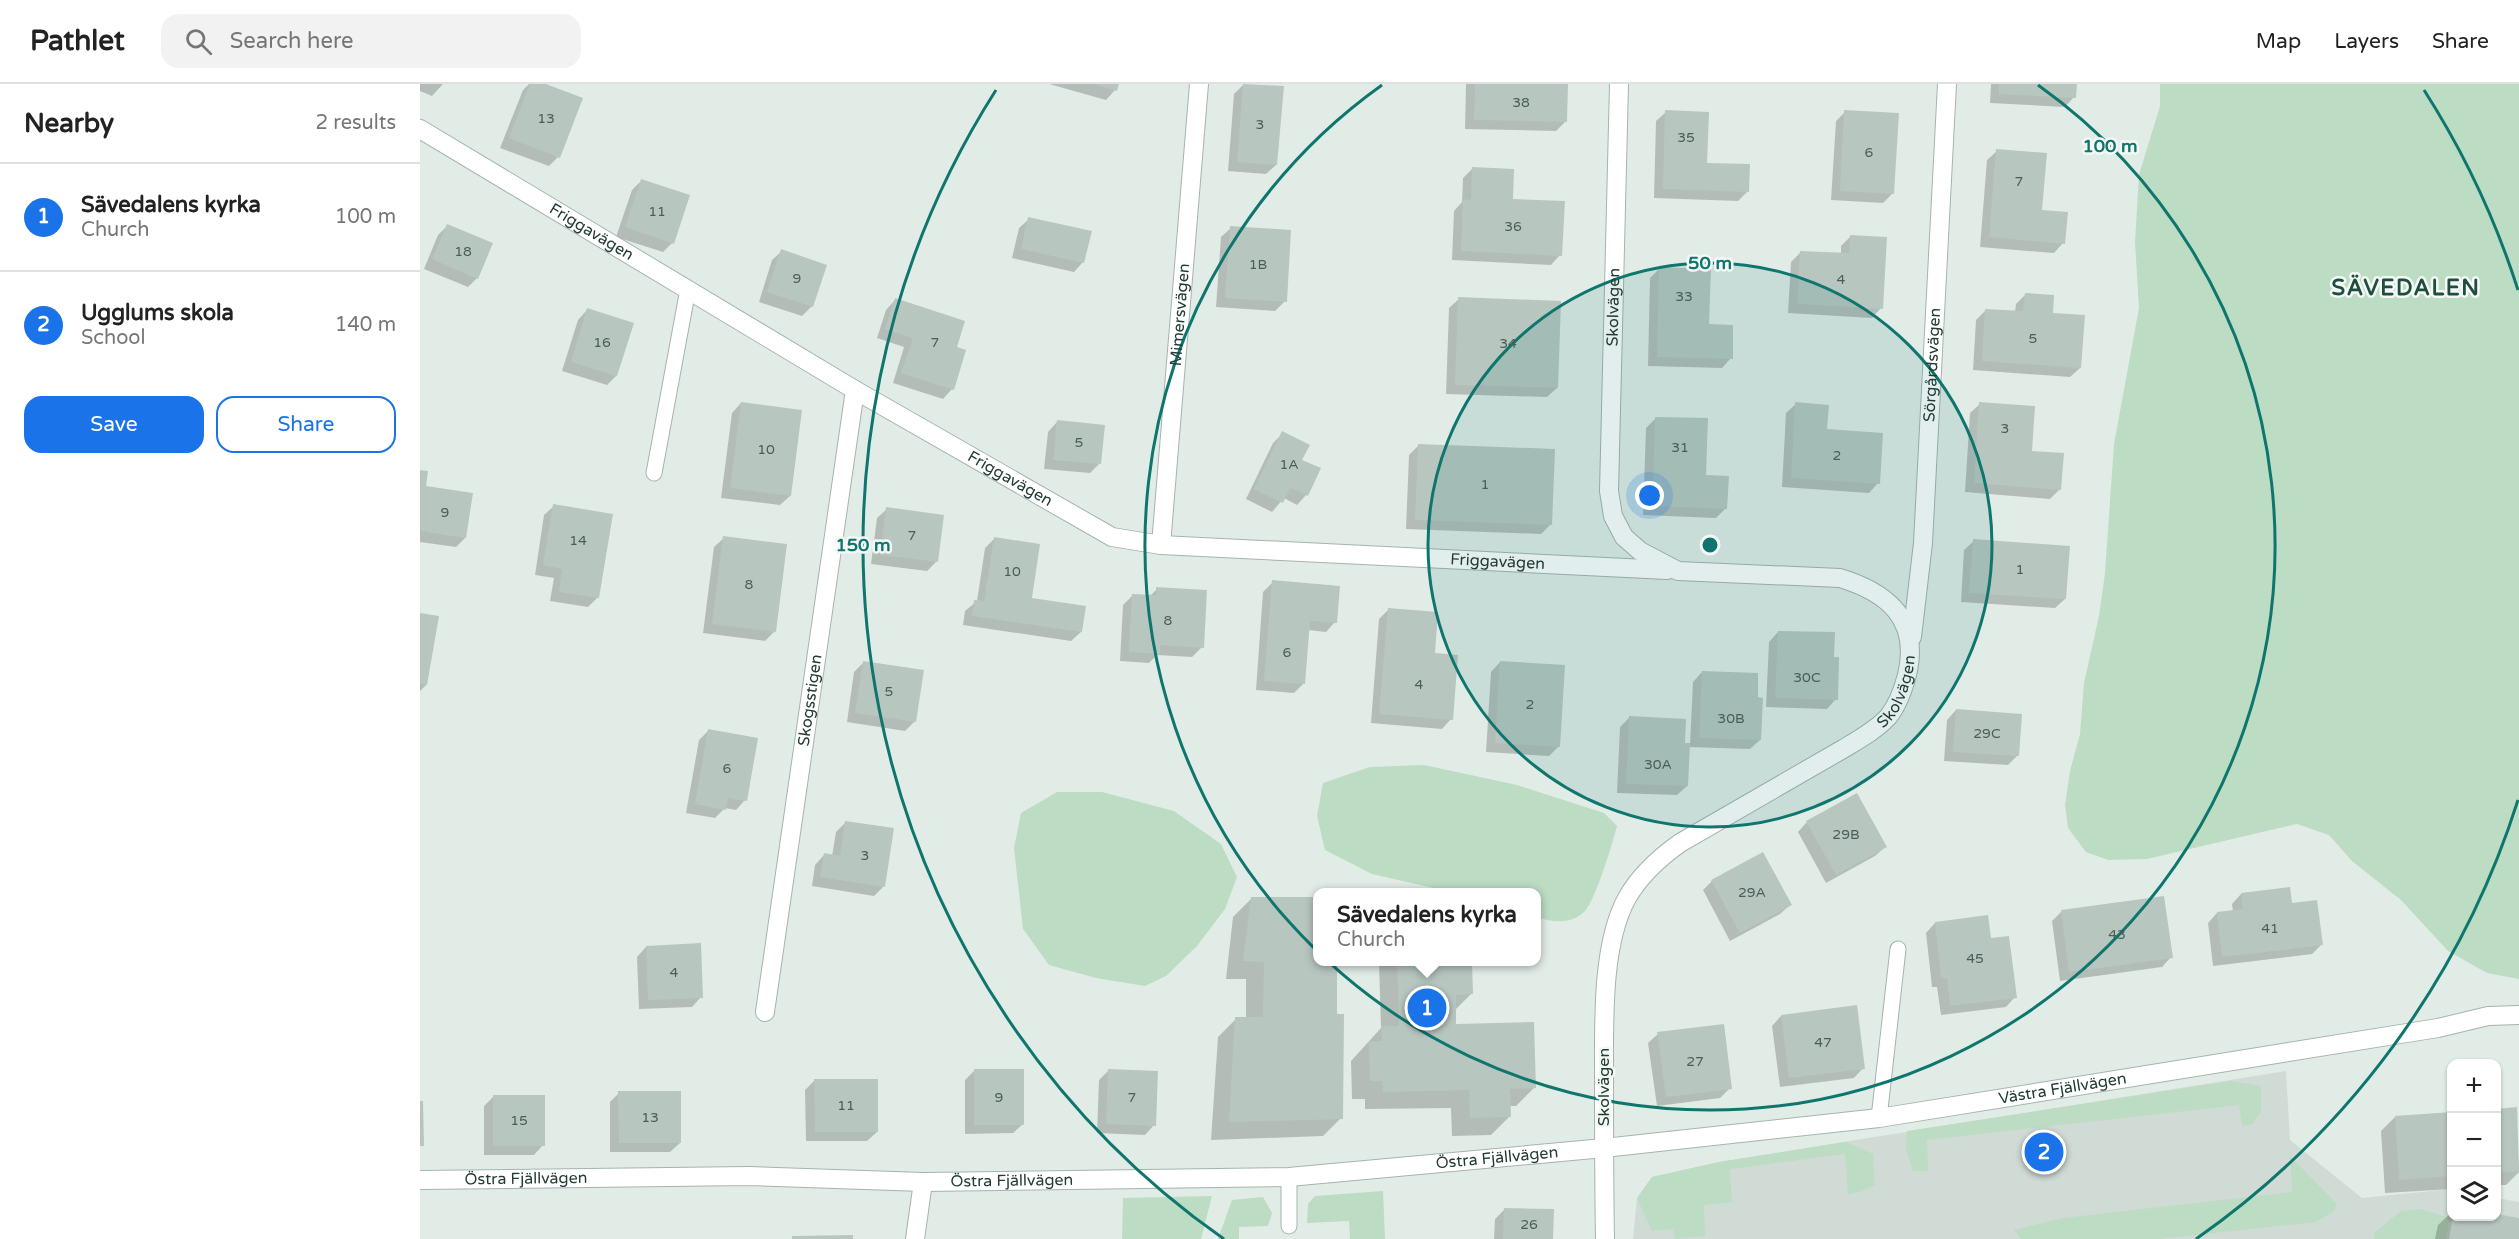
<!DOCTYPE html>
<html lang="en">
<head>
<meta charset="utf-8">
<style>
  body { margin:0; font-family:"Varela Round",sans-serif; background:#f2f2f2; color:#222 }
  .controls { position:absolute; right:18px; bottom:18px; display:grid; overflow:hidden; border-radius:12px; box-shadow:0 2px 4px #0004 }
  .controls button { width:54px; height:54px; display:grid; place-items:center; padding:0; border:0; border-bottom:2px solid #e0e0e0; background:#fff; color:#222; font:30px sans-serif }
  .you { position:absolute; left:1230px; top:412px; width:21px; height:21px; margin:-15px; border:4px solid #fff; border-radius:50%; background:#1a73e8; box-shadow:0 0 0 9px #1a73e833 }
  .badge { display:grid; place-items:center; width:39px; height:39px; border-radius:50%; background:#1a73e8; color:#fff; font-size:20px; font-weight:700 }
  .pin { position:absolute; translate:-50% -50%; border:3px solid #fff; box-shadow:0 2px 6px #0006 }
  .popup { position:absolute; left:893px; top:804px; width:228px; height:78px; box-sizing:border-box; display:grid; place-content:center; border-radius:12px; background:#fff; filter:drop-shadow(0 2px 4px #0005); font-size:20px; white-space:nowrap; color:#767676 }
  .popup b { font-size:22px; color:#222 }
  .popup::after { content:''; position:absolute; left:50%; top:100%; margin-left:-12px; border:12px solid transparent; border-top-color:#fff }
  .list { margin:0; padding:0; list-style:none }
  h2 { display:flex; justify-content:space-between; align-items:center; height:78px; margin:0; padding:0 24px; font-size:26px }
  h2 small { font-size:20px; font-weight:400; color:#767676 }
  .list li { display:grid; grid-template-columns:39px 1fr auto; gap:18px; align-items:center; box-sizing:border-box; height:108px; padding:0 24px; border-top:2px solid #e0e0e0 }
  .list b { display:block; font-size:22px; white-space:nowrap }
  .list p { margin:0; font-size:20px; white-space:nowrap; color:#767676 }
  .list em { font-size:20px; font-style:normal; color:#767676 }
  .actions { display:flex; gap:12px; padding:18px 24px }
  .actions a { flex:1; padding:14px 0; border:2px solid #1a73e8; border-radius:18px; text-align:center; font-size:21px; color:#1a73e8 }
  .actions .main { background:#1a73e8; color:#fff }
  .icon { flex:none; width:33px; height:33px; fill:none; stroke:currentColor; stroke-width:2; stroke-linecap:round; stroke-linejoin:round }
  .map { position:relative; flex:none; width:2099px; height:1155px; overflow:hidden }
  header { display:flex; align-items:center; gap:36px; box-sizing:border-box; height:84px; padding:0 30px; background:#fff; border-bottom:2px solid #e0e0e0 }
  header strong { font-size:28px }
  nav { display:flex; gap:33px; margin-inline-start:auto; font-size:21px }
  .search { width:420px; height:54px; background:#f2f2f2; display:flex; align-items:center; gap:15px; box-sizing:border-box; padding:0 21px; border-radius:18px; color:#767676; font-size:22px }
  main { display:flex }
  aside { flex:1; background:#fff }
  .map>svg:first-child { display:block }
</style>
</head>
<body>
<header>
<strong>Pathlet</strong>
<div class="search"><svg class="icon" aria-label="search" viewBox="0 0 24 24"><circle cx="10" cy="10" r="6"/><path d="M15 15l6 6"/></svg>Search here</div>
<nav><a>Map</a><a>Layers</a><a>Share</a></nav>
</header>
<main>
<aside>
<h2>Nearby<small>2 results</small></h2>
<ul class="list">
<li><span class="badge">1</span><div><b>Sävedalens kyrka</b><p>Church</p></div><em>100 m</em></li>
<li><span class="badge">2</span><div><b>Ugglums skola</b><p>School</p></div><em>140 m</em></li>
</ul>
<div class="actions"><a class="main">Save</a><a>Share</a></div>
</aside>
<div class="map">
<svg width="2099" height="1155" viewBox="0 0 2099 1155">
  <rect width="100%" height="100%" fill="#e2ece7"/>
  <!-- built -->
  <path fill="#d1dbd6" d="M1866,987L1870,1056L1942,1114L2031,1105L2032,1132H2076L2077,1114L2099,1118V1155H1213L1217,1114L1232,1093L1299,1078Z"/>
  <!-- green -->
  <path fill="#bcdcc3" d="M1740,0H2099V895L2067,889L2028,867L1981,816L1932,777L1909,751L1877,740L1727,775L1688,776L1666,768L1648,744L1645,721L1650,687L1660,650L1664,599L1679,532L1685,489L1694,360L1719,224L1715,158L1719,91L1740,22Z
    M1004,681L1097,701L1184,729L1197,742C1193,758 1175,817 1165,827C1153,840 1132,839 1117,833L1116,808H1031L952,790L905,766L897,732L903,699L950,683Z
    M637,708H682L754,727L801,760L817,793L805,825L777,862L746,892L725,902L676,894L629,881L603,845L594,764L601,729Z
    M1811,997L1841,1002V1027L1833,1040L1822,1042L1819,1021L1507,1056L1508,1087H1493L1486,1065L1487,1047Z
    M1426,1058L1453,1070L1455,1101L1440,1108L1428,1110L1425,1070L1310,1085L1312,1118L1284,1121L1285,1152L1255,1155L1253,1145L1232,1147L1217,1114L1232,1093L1299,1078Z
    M1870,1072L1917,1120L1914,1127L1896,1138L1739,1155H1601L1594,1146L1643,1134L1872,1108Z
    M963,1107L965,1155H930L929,1137L887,1139L888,1120L895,1112Z
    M792,1112L781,1155H702L703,1114Z
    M843,1113L852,1129L848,1142L819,1143V1155H798L812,1116Z
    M2000,1125L2030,1134L2026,1155H1954V1149L1981,1127Z"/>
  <!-- shadow -->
  <path fill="#0003" d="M0,0H23L12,12L0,7Z
    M109,0H121L138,73L129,82L80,64L103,6Z
    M629,0H697L695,6L686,16Z
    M824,0L856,81L846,90L808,87L814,10Z
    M1046,0H1146V37L1136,47L1045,45Z
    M1571,0H1655L1654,13L1645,23L1570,19Z
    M1246,28L1286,80L1328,107L1318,117L1234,114L1236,37Z
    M1425,28L1472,110L1463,119L1411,116L1416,37Z
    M1577,67L1643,159L1634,169L1560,163L1567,76Z
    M1053,84L1091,116L1140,171L1131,181L1032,176L1034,127L1042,118L1043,94Z
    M221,97L252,159L243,168L196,153L212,106Z
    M609,135L663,178L654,188L592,174L599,144Z
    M27,142L57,194L48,203L4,185L18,151Z
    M811,144L865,217L855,227L796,223L801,153Z
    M1431,152L1461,224L1452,234L1368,229L1371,178L1381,168L1421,170V162Z
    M362,167L392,222L382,232L339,218L352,176Z
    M1239,185L1288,241L1311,274L1302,284L1228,282L1230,194Z
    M1605,211L1632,230L1660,284L1650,293L1553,286L1556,236L1566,226L1595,228L1596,220Z
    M1039,215L1137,304L1127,313L1026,310L1029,224Z
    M475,216L535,264L532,305L523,315L473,299L484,263L457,254L466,226Z
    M167,226L196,292L187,301L142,287L158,236Z
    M321,319L370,412L360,421L301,414L312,329Z
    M1376,320L1458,399L1449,409L1362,403L1366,329Z
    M1560,320L1610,368L1640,405L1630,415L1545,408L1550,329Z
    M1236,334L1284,393L1306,424L1296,434L1223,431L1226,344Z
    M637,338L679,380L670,389L624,385L628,348Z
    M863,349L880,376L899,385L886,411L877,421L864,414L852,428L826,415L853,359Z
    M998,362L1130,441L1121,450L986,445L989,371Z
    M0,388L4,404L45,454L36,463L0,458Z
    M134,422L178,513L168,523L130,517L134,494L115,491L124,431Z
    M467,425L516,478L507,487L451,480L457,434Z
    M304,454L354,548L345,557L283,549L294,463Z
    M574,455L611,515L661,548L651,557L543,541L545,527L557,517L565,464Z
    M1554,457L1645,515L1635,524L1541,518L1544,466Z
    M853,498L915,538L906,548L888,546L884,599L874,609L836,606L843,508Z
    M737,505L782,563L772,573L737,571L729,579L700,577L703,521L712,512L729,513Z
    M969,525L1031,635L1022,645L951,639L959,535Z
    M0,531L6,601L0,607Z
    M1358,548L1412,574L1416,615L1407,625L1346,623L1349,558Z
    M444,578L495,637L485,647L427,638L434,588Z
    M1080,578L1138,663L1129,672L1066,668L1071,588Z
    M1282,588L1340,656L1330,665L1268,663L1267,702L1257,711L1197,709L1200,643L1209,634L1263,660L1270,661L1273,598Z
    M1536,626L1598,671L1588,681L1524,677L1527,636Z
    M288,647L325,716L316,726L305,724L295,734L266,729L279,656Z
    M426,738L463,803L454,812L392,802L395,781L404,771L412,772L416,748Z
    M1387,738L1465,763L1455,772L1406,799L1378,748Z
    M1292,797L1370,821L1360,830L1310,857L1283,806Z
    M1821,810L1870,821L1901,861L1892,870L1793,882L1788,839L1797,829L1813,827L1812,820Z
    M831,815L898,878H922L916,884L915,931L921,1034L903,1052L791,1056L798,953L816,935L826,934V895H806L813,833Z
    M1641,828L1751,873L1742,883L1640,897L1632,837Z
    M1515,839L1570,856L1595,913L1586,923L1521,931L1517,903H1512L1506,849Z
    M226,863L281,913L272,923L219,925L217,873Z
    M959,878H1051V910L1035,926V942L1114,1004L1096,1022H1089V1033L1071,1051L1032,1052L1031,1024L945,1025V1015H932L931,977L961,944Z
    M1361,932L1443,984L1434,994L1360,1003L1352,942Z
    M1238,950L1310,1004L1300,1014L1237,1022L1228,959Z
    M555,986L603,1040L593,1049L545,1050V996Z
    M689,986L734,1041L725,1051L677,1049L679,996Z
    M395,996L457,1048L447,1057H386L385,1006Z
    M199,1009L260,1059L250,1068H190V1018Z
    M74,1012L123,1061L114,1071H64V1022Z
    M2095,1025L2099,1088L2086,1101H2076V1026Z
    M2032,1029V1105L1965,1109L1961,1047L1975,1033Z
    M1084,1126L1132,1155H1074L1075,1135Z
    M2032,1128V1132H2076L2099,1136V1155H2015L2018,1141Z"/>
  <!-- building -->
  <path fill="#b8c6c0" d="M110,0H126L163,14L140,74L89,54Z
    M674,0H699L697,7Z
    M823,0L864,2L857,81L817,78Z
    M1055,0H1148L1147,38L1054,36Z
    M1579,0H1657L1656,14L1579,10Z
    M1245,26L1289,28L1287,79L1330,80L1329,108L1243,105Z
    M1424,26L1479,29L1474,110L1420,107Z
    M1576,65L1627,69L1622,126L1648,128L1645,160L1569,153Z
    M1052,83L1094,85L1093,115L1145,117L1142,172L1041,167L1043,115L1051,116Z
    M221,95L270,111L254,160L205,143Z
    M608,133L672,147L664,179L601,165Z
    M27,140L73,159L58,195L12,175Z
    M810,142L871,146L867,218L805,214Z
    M1430,151L1467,153L1463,225L1377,220L1380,167L1429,169Z
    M361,165L407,181L393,223L347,208Z
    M1239,183L1291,185L1289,240L1313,241V275L1237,273Z
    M1605,209L1634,211L1633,229L1665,231L1661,284L1562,277L1565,225L1603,227Z
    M1038,213L1141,217L1138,304L1035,301Z
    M475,214L545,237L537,263L546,266L534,306L481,289L493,254L465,245Z
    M167,224L214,239L197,292L151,278Z
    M321,318L382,326L371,412L310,404Z
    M1375,318L1409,321L1407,345L1463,349L1460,400L1371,394Z
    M1559,318L1615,322L1612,367L1644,369L1641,406L1554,399Z
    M1235,333L1288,334L1286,391L1309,392L1307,425L1232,422Z
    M637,336L685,341L681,380L633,376Z
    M862,347L890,361L882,376L901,384L888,412L870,404L863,419L834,405Z
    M998,360L1135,365L1132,441L995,436Z
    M0,386L8,387L6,402L53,409L46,454L0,447Z
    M133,420L193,430L179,514L139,508L142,485L123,481Z
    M466,423L524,431L518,478L460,471Z
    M303,452L367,460L356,548L292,540Z
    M574,453L620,460L612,514L666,522L662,548L552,532L554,516L564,517Z
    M1553,455L1650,462L1646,515L1549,509Z
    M852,496L920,502L917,539L890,537L885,600L844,597Z
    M736,503L787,506L784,564L740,561V570L709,568L712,510L736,511Z
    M968,524L1018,528L1015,569L1038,571L1033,636L959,630Z
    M0,529L19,532L7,601L0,600Z
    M1358,547L1415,548L1414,573H1419L1418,616L1355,614Z
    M443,577L504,586L496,638L435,629Z
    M1080,577L1145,581L1140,663L1075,659Z
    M1282,587L1338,589V613L1343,614L1341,656L1279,654Z
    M1536,625L1602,630L1599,672L1533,668Z
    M1209,632L1266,635L1265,659H1270L1268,702L1206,700Z
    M288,645L338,654L327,717L308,714L306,726L275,720Z
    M1437,709L1467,763L1416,791L1386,737Z
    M425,737L474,744L465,803L400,793L404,769L420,772Z
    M1343,768L1372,821L1320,849L1291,796Z
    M1870,803L1872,819L1897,816L1903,861L1802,873L1797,828L1823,825L1821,809Z
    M1744,812L1753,874L1649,888L1641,826Z
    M831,813H898V878H917V930H924L923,1035L809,1038L815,933H843L844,878L823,877Z
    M1568,831L1571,854L1589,852L1597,914L1530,922L1527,894H1521L1515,838Z
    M281,859L283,914L228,916L226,862Z
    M977,878H1052L1053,910L1036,911V940L1114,938L1116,1004L1090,1005L1091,1033L1050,1034L1049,1006L963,1008L962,997H950L949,958L962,957L961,942H979Z
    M1437,921L1445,985L1369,994L1361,931Z
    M1304,940L1312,1005L1246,1013L1237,948Z
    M554,985H604V1041H554Z
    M688,985L738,987L736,1042L686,1040Z
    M394,995H458V1048H395Z
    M198,1007H261V1059H199Z
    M73,1011H125V1062H73Z
    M0,1017H3L4,1062H0Z
    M2097,1023L2099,1087L2076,1089V1025Z
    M2032,1028V1092L1979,1096L1975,1032Z
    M1084,1124L1134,1125L1133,1155H1083Z
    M2076,1130L2099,1134V1155H2029L2033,1132H2076Z
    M433,1151V1155H372V1152Z"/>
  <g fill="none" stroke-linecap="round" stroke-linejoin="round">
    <defs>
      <path id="service" d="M234,389L268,205
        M1459,1034L1478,865
        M869,1142V1093"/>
      <g id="minor">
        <path id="s1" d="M0,45L435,306L692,453L741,461L1247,486"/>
        <path id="s2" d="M741,461L779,0"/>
        <path id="s3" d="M1492,553L1503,459L1527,0"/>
        <path id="s4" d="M345,928L435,306"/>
        <path id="s5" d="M0,1096L329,1092L503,1098L869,1093L1184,1064L1459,1034L2018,944L2068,932L2099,931"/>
        <path d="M495,1155L503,1098"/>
        <path id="s6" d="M1185,1155C1184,1098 1184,1042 1184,985C1184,935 1182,859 1207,814C1220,791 1239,774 1260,759L1423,665C1438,656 1456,646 1468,633C1478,621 1483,606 1487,591C1500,536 1469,509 1420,494L1258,487L1220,467L1204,453L1193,432L1189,407L1199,0"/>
      </g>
    </defs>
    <!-- service casing -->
    <use href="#service" stroke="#a5b4ae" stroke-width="17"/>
    <!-- minor casing -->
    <use href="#minor" stroke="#a5b4ae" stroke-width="20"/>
    <!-- service -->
    <use href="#service" stroke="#fff" stroke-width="15"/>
    <!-- minor -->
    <use href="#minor" stroke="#fff" stroke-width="18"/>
  </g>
  <!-- distance rings -->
  <circle cx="1290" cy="461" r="282" fill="#0f766e" fill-opacity=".12"/>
  <g fill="none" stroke="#0f766e" stroke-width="3">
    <circle cx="1290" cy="461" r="282"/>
    <path d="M1618 1A565 565 0 1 1 962 1"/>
    <path d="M2098 716A847 847 0 0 1 1776 1155M804 1155A847 847 0 0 1 576 6M2004 6A847 847 0 0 1 2098 206"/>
  </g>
  <g text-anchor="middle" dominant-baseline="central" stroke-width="5" stroke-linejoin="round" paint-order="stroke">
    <!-- number labels -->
    <g font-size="14" fill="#485e57">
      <text x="1101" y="18">38</text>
      <text x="126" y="34">13</text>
      <text x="840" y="40">3</text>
      <text x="1266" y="53">35</text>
      <text x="1449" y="68">6</text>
      <text x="1599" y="97">7</text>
      <text x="237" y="127">11</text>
      <text x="1093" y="142">36</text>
      <text x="43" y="167">18</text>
      <text x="838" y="180">1B</text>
      <text x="377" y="194">9</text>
      <text x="1421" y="195">4</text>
      <text x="1264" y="212">33</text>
      <text x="1613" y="254">5</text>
      <text x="182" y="258">16</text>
      <text x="515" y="258">7</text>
      <text x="1088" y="259">34</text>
      <text x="1585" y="344">3</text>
      <text x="659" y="358">5</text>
      <text x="1260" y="363">31</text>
      <text x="346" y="365">10</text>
      <text x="1417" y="371">2</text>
      <text x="869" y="380">1A</text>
      <text x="1065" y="400">1</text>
      <text x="25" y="428">9</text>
      <text x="492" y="451">7</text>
      <text x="158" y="456">14</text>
      <text x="1600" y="485">1</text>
      <text x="592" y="487">10</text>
      <text x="329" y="500">8</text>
      <text x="748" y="536">8</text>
      <text x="867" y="568">6</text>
      <text x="1387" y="593">30C</text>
      <text x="999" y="600">4</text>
      <text x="469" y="607">5</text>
      <text x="1110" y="620">2</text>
      <text x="1311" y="634">30B</text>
      <text x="1567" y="649">29C</text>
      <text x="1238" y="680">30A</text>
      <text x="307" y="684">6</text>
      <text x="1426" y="750">29B</text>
      <text x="445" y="771">3</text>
      <text x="1332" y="808">29A</text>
      <text x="1850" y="844">41</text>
      <text x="1697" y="850">43</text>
      <text x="1555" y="874">45</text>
      <text x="254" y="888">4</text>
      <text x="1403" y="958">47</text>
      <text x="1275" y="977">27</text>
      <text x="579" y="1013">9</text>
      <text x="712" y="1013">7</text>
      <text x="426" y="1021">11</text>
      <text x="230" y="1033">13</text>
      <text x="99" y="1036">15</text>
      <text x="1109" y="1140">26</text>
    </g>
    <!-- street labels -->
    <g font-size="16" fill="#233c34" stroke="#f3f8f5">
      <text stroke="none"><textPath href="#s1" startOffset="200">Friggavägen</textPath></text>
      <text stroke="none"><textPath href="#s6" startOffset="1304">Skolvägen</textPath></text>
      <text stroke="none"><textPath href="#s2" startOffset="231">Mimersvägen</textPath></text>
      <text stroke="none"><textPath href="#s3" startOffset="273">Sörgårdsvägen</textPath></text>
      <text stroke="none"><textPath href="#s1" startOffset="686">Friggavägen</textPath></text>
      <text stroke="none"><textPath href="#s1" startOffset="1190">Friggavägen</textPath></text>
      <text stroke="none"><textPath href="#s6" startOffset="692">Skolvägen</textPath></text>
      <text stroke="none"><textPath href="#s4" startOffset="315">Skogsstigen</textPath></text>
      <text transform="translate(1184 1003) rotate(-90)">Skolvägen</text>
      <text stroke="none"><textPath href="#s5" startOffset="1648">Västra Fjällvägen</textPath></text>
      <text stroke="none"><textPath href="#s5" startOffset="1078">Östra Fjällvägen</textPath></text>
      <text stroke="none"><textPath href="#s5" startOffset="106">Östra Fjällvägen</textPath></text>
      <text stroke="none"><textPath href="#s5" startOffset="592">Östra Fjällvägen</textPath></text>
    </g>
    <!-- district labels -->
    <g font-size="22" font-weight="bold" letter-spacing="1.5" fill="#204d3f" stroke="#f3f8f5">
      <text x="1986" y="204">SÄVEDALEN</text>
    </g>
  </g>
  <circle cx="1290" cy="461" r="9" fill="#0f766e" stroke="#f3f8f5" stroke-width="3"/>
  <g font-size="18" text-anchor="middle" font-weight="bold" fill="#0f766e" stroke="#f3f8f5" stroke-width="5" stroke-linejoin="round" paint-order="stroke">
    <text x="1690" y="68">100 m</text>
    <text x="1290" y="185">50 m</text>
    <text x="443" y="467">150 m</text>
  </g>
</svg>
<div class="controls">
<button>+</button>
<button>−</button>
<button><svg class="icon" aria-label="layers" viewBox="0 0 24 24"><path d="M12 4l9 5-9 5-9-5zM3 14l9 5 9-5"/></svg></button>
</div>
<div class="you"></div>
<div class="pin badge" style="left:1007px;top:924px">1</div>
<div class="popup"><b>Sävedalens kyrka</b>Church</div>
<div class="pin badge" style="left:1624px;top:1068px">2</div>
</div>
</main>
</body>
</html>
